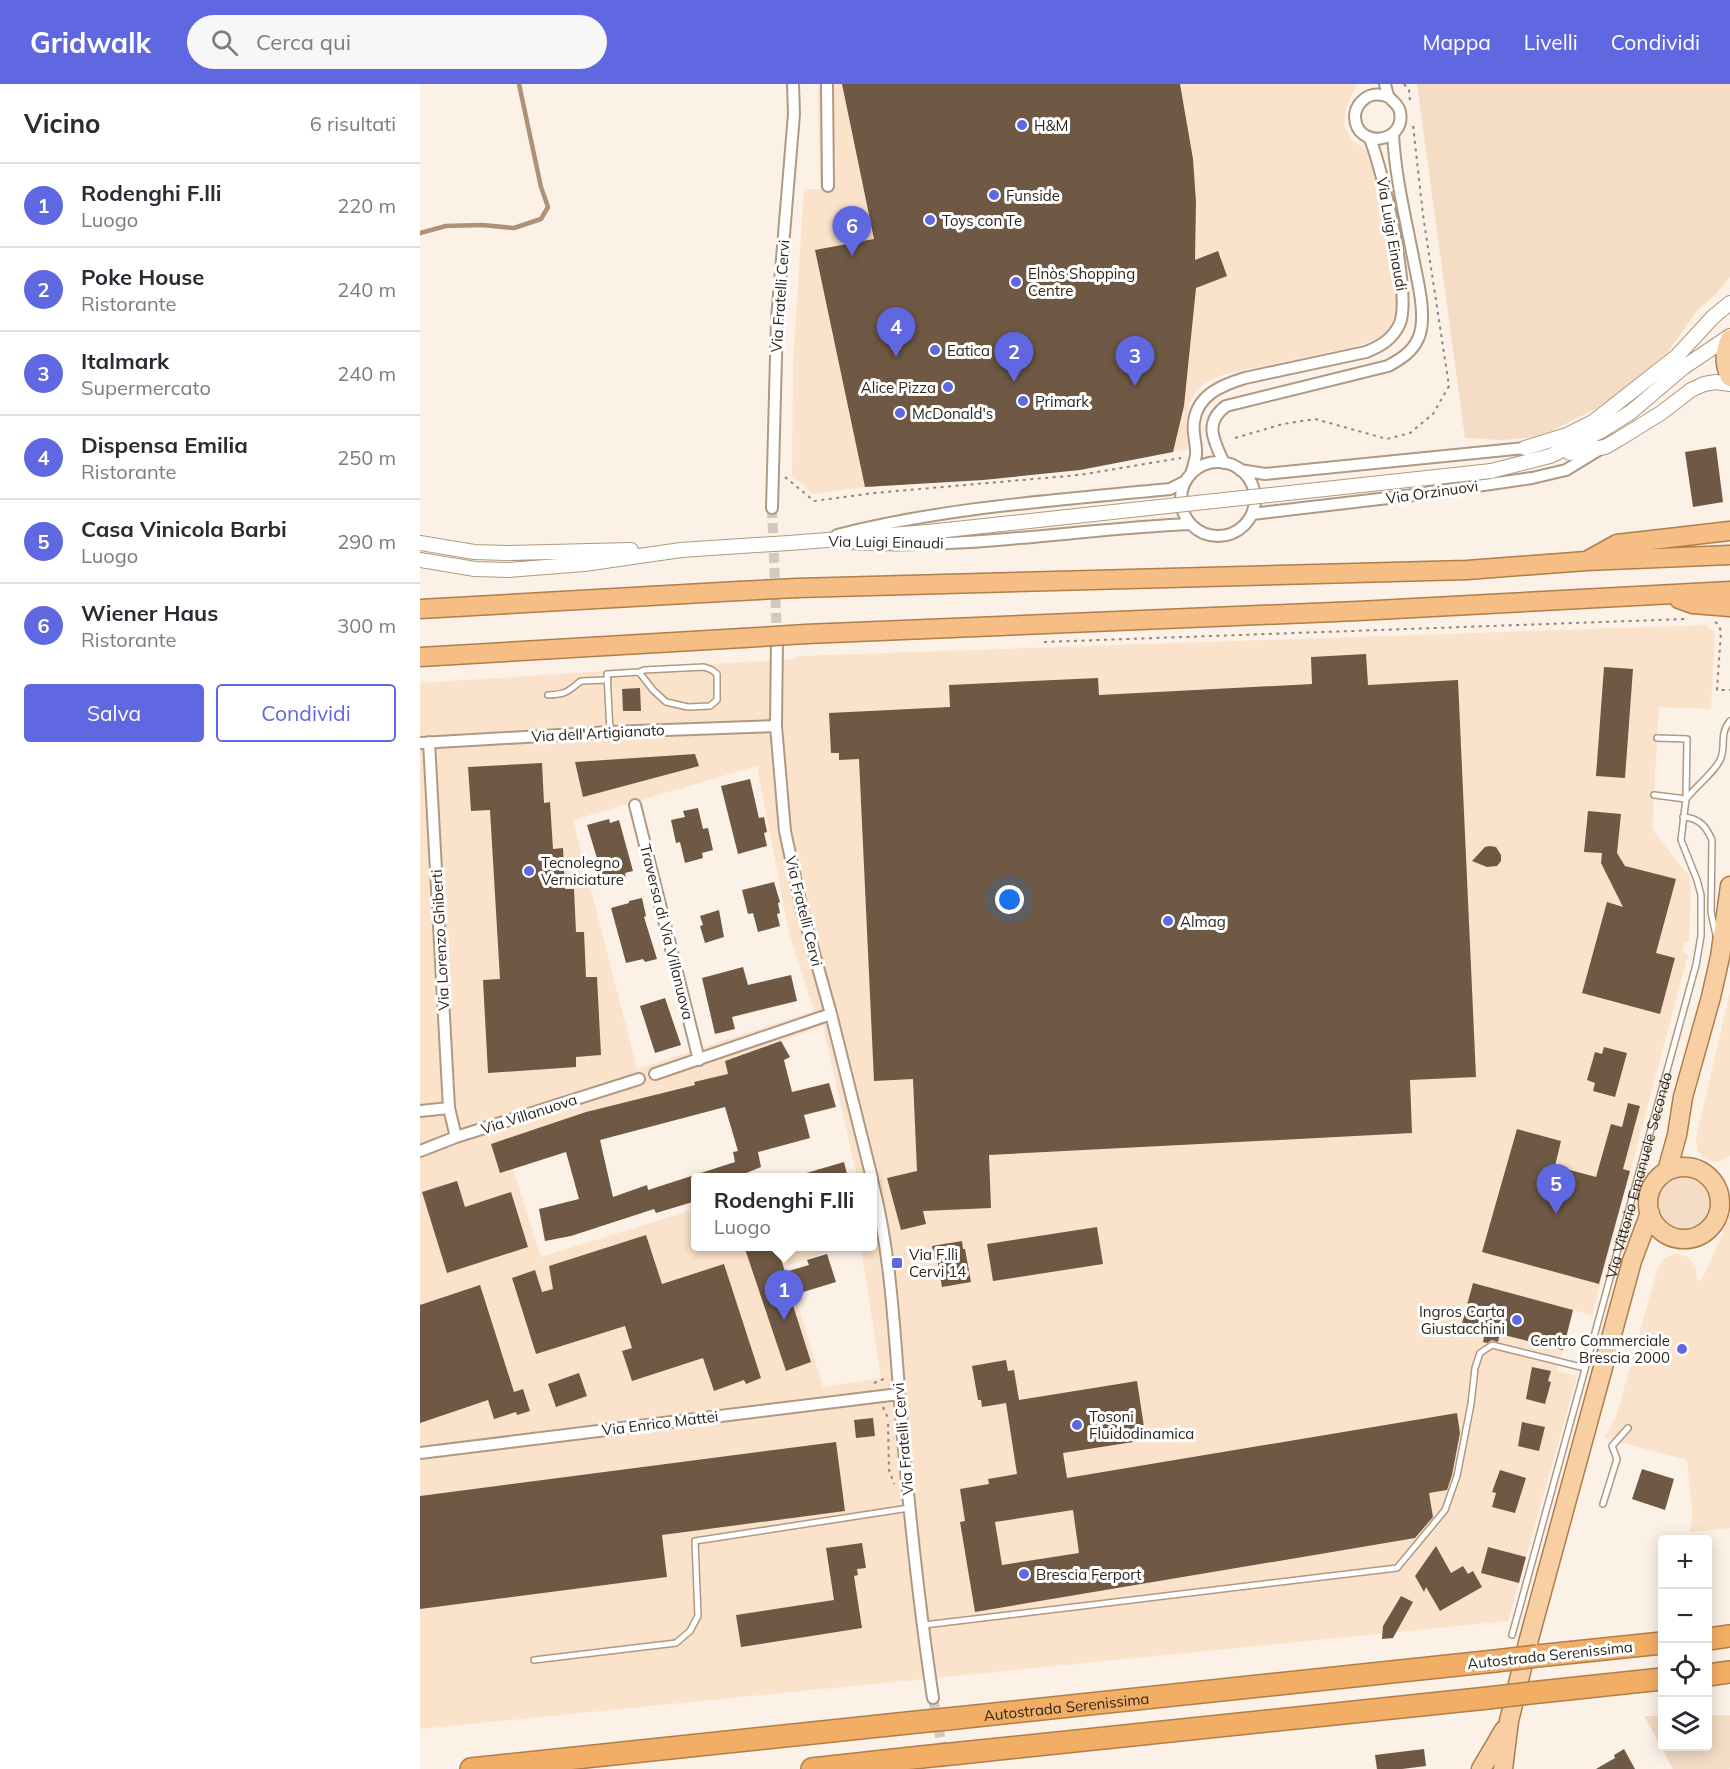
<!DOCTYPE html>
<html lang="it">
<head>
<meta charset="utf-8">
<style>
  body { margin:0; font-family:Mulish,sans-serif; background:#f7f7f7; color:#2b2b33 }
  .controls { position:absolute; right:18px; bottom:18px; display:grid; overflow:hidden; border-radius:6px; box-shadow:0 3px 15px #0003 }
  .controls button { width:54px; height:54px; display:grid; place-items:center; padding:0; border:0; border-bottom:2px solid #e1e1e2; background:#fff; color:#2b2b33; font:30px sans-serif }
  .you { position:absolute; left:590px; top:816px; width:21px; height:21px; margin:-15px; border:4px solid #fff; border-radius:50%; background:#1a73e8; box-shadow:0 0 0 9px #1a73e833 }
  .badge { display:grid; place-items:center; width:39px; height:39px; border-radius:50%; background:#5f68e0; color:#fff; font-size:20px; font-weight:700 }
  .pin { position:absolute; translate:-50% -50px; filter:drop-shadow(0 2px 3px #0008) }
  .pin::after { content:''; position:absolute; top:32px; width:21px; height:18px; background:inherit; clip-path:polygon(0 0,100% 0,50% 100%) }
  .popup { position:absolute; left:271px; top:1089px; width:186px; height:78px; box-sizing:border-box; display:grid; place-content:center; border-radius:6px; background:#fff; filter:drop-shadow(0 2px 4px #0005); font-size:20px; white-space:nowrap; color:#7c7c81 }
  .popup b { font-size:22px; color:#2b2b33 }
  .popup::after { content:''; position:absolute; left:50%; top:100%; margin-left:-12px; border:12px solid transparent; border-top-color:#fff }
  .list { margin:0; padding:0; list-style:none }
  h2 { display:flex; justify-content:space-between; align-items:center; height:78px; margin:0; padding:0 24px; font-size:26px }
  h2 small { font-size:20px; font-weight:400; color:#7c7c81 }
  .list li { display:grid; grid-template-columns:39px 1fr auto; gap:18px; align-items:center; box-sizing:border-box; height:84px; padding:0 24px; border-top:2px solid #e1e1e2 }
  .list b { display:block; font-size:22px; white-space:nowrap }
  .list p { margin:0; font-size:20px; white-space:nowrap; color:#7c7c81 }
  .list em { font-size:20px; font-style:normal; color:#7c7c81 }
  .actions { display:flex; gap:12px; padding:18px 24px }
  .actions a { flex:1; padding:14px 0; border:2px solid #5f68e0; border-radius:6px; text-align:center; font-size:21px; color:#5f68e0 }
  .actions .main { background:#5f68e0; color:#fff }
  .icon { flex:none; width:33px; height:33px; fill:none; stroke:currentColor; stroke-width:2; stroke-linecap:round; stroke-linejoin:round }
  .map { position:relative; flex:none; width:1310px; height:1685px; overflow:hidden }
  header { display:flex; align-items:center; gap:36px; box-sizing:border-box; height:84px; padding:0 30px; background:#5f68e0; color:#fff }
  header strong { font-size:28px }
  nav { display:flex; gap:33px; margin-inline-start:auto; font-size:21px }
  .search { width:420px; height:54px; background:#f7f7f7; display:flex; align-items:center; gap:15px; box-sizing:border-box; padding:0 21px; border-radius:33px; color:#7c7c81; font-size:22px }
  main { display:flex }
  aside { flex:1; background:#fff }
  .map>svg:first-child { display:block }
</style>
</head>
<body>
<header>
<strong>Gridwalk</strong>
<div class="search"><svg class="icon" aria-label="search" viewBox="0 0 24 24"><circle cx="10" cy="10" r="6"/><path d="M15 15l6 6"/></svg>Cerca qui</div>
<nav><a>Mappa</a><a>Livelli</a><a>Condividi</a></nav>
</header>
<main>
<aside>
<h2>Vicino<small>6 risultati</small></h2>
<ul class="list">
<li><span class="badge">1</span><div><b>Rodenghi F.lli</b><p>Luogo</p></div><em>220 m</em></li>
<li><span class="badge">2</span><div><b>Poke House</b><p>Ristorante</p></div><em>240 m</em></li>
<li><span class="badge">3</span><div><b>Italmark</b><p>Supermercato</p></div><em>240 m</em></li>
<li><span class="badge">4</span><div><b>Dispensa Emilia</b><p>Ristorante</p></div><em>250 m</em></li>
<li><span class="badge">5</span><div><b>Casa Vinicola Barbi</b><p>Luogo</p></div><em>290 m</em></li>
<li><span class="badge">6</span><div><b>Wiener Haus</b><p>Ristorante</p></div><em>300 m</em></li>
</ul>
<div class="actions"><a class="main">Salva</a><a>Condividi</a></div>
</aside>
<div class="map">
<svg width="1310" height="1685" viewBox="0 0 1310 1685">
  <rect width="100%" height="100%" fill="#fcf1e7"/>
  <!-- built -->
  <path fill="#fbe2ca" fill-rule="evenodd" d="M398,0H937L926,24L924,41L931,55L945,65L951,73L955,84L976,198L974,231L970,242L962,252L938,262L802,291L786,298L776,307L770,318L766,336L768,365L660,386L563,396L445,403L393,410L372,392L373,279L384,105H400Z
    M1286,541L1295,549L1291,625L1239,623L1234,711L1233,743L1236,750L1269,792L1271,806L1269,858H1265L1262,868L1268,871L1172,1231L1153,1226L1137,1287L1157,1292L1088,1537L0,1645V599L373,575L379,572ZM337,682L369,849L394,927L217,985L153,736ZM403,942L437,1093L452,1094V1162L441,1163L461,1294L403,1303L366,1182L423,1163L276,1162L275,1125L121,1173L93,1085L80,1089L71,1060L166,1028L275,1001L274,998L308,990L306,977Z
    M1310,908V1072L1300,1077L1294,1078L1287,1076L1278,1068L1276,1054Z
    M1310,1114V1444L1269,1448L1272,1438V1427L1267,1376L1184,1354L1196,1333L1238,1183L1244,1175L1251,1171L1259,1170L1267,1173L1276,1183L1277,1196L1281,1197L1303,1150L1302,1139Z"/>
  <!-- green -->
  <path fill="#f4dcc5" d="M997,0H1310V193L1294,212L1278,225L1248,268L1220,294L1179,323L1119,353L1083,356L1045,354Z
    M1238 1118a27 27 0 1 1 54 0a27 27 0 1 1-54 0Z
    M1288,1631H1310V1684L1308,1685H1253L1224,1632H1242V1662H1288Z"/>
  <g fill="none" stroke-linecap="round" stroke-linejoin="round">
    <!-- stream -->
    <path stroke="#ae9176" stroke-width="4.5" d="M0,149L26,142L62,141L94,144L121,135L128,123L121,103L99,0"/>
  </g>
  <!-- building -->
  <path fill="#6f5944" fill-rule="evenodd" d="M422,0H760L773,75L776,118L775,176L798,167L807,192L776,204L764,322L753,368L660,386L563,396L445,403L395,166L454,155Z
    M1296,363L1303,418L1273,423L1265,368Z
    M946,570L948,601L1038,596L1056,993L990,996L992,1049L569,1071L571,1124L503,1127L506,1140L481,1146L467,1094L497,1087L493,995L454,997L439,675L419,676V669H411L409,629L530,623L529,601L678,594L679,611L892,600L891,573Z
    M1184,583L1213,585L1205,694L1176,692Z
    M220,604L221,627H203L202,605Z
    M275,670L279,682L163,713L155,678Z
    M122,679L124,719L130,718L133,765L143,764L145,805H154L156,848H164L166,893H177L181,971L156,973V983L68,989L63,896L80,895L70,726L51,727L48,683Z
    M330,695L339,734L344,733L347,748L344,749L347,762L318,770L301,702Z
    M278,724L283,745L288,744L293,766L282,769L283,774L265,779L260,758L256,759L251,736L265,733L263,727Z
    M1168,727L1201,730L1197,769L1205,782L1256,795L1236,869L1255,874L1240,930L1162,909L1187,818L1203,823L1181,779L1182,769L1164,768Z
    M189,735L190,739L199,736L213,787L205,789L206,795L185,801L167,741Z
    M1070,762L1076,763L1081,771V777L1077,782L1067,783L1052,777L1065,763Z
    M354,798L360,818L358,819L360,829L357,830L360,842L338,848L333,829L328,830L322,806Z
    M222,814L226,832L224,833L237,875L225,878L223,875L206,879L191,824L209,819V817Z
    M299,826L304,853L285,859L280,842L283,841L280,832Z
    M323,883L328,901L371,891L377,917L312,933L315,945L295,950L282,894Z
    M245,914L261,961L235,969L220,922Z
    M361,957L370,973L364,976L372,1008L409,999L416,1023L384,1031L390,1054L338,1068L341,1083L324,1090L325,1094H276V1117L236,1129L234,1125L151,1152L125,1157L119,1125L159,1115L146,1068L80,1089L71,1060L166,1028L275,1001L274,998L308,990L305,977ZM305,1023L318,1067L313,1068L315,1078L228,1106L227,1101L193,1113L180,1056Z
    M1184,963L1207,969L1195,1013L1173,1007L1175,999L1167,996L1175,968L1182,970Z
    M1208,1019L1220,1022L1203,1085L1210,1087L1179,1200L1062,1168L1097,1045L1141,1057L1135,1082L1176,1093L1191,1040L1202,1043Z
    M424,1078L428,1094H384L383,1090Z
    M37,1097L45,1123L91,1108L108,1163L27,1189L2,1108Z
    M677,1143L683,1180L573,1197L567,1160Z
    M226,1151L242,1200L304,1180L341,1294L326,1300L324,1296L294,1307L283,1274L212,1297L202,1267L212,1264L205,1242L116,1270L92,1194L115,1186L122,1208L133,1205L129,1182Z
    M542,1157L543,1165H545L551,1198L522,1203L517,1174L514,1175L512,1162Z
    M324,1162H357L365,1188L389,1181L387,1176L407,1170L416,1198L370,1212L391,1278L366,1287Z
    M1053,1199L1153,1226L1143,1266L1080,1250L1078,1258L1072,1256L1067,1259L1063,1258L1064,1253L1040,1247Z
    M60,1201L94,1308L103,1305L110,1327L97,1331L96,1328L74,1335L68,1316L0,1339V1221Z
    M586,1276L588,1287L594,1286L599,1316L717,1297L726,1356L643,1369L647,1394L1037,1329L1040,1349L1032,1391L1027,1406L1009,1409L1013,1433L995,1454L555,1528L540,1438L545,1437L540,1405L569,1400L568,1395L597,1390L586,1319L562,1323L561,1316H558L552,1282ZM653,1426L659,1469L582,1481L575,1438Z
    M1112,1283L1131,1287L1128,1297L1131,1298L1125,1320L1106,1315Z
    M159,1289L167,1312L136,1323L128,1300Z
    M453,1334L455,1352L436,1354L434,1336Z
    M1102,1338L1125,1343L1119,1367L1098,1362Z
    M416,1358L425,1427L242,1451L247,1493L0,1525V1412Z
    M1222,1385L1254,1395L1245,1426L1212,1415Z
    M1080,1386L1106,1394L1095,1429L1072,1423L1076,1409L1072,1408Z
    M442,1459L446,1484L437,1485L438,1491L434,1492L442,1544L321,1563L316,1531L414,1516L406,1464Z
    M1016,1462L1031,1489L1043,1482L1048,1490L1053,1487L1062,1503L1020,1527L1006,1503L1004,1508L995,1492Z
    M1068,1463L1106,1473L1099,1499L1061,1489Z
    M981,1512L993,1518L973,1554L962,1555L963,1542Z
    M1004,1665L1006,1682L982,1685H957L955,1671Z
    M1204,1665L1215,1685H1176L1195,1674L1194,1671Z"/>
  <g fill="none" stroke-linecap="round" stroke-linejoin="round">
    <!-- minor-tunnel -->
    <path stroke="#d3c8be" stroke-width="10" stroke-dasharray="10 5" stroke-linecap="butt" d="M352,424L357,554
      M513,1614L526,1685"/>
    <defs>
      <g id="service">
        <path d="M128,611C147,610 147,608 161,597L188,596"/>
        <path d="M190,648L187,590L219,588L233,606L246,618L268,623L290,622L297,616V590L292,586L284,583L224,586L219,588"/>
        <path d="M1234,711L1266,715C1275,703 1297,686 1301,674C1306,660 1299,650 1310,637"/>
        <path d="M1263,733C1279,734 1286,742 1292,756L1291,828L1296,851"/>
        <path d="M1183,1420L1197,1375L1192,1362L1208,1344"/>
        <path d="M504,1541L977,1484L1025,1426L1037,1392L1051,1320L1055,1284L1060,1269L1072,1261L1165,1284"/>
        <path id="s1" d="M1092,1551L1276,881L1281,852V811L1277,796L1261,756L1266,715L1267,655L1237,654"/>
        <path d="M114,1576L256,1559L270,1547L278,1532L275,1457L489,1424"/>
      </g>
      <path id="minor" d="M407,0L408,102
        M965,0C966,4 967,10 969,13C974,19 979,21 980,28C986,60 936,65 935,33C935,27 938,21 942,17C950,9 959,9 969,13
        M761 415a37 37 0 1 1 74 0a37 37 0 1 1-74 0Z
        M804,379C794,357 783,339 806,322L968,282C981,275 992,268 998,255C1008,234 997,195 993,173C985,132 975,91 973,50
        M820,386L845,390L1105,364
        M771,390C773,384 775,377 776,371C777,360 772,349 774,338C777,311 802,301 825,294L946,268C961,262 973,255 980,239C991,210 963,86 950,55
        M352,424L357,235L374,30L373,0
        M832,430L994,411L1112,394L1146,386L1182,364
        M417,451C526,423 639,416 750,405L766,397
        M430,459C544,466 657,445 770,440
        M357,554L356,642L365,747L382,826L411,930L452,1094
        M9,658L29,1024L36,1053
        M0,659L190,648L356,642
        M215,721L279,976
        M235,990L411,930
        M0,1027L29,1024
        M0,1067L36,1053L219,995
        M452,1096C471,1169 474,1244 480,1318C488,1417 498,1515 513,1614
        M0,1369L479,1310"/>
      <path id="tertiary" d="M1105,364L1147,351L1173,338L1257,272L1293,233L1310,219
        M1150,369L1185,363L1199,355L1241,329L1271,306L1284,300L1296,298L1310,300
        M1071,387L1130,372L1181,347L1211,328L1264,283L1310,252
        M0,459L54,468L86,469L211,466
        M369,459L508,448
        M0,476L55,485L88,486L164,480L261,466L321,462"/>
      <path id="primary" d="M1310,255C1304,269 1304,279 1310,293
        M1228 1119a36 36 0 1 1 72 0a36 36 0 1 1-72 0Z
        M1247,1087L1257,1051L1263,1013L1291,913L1300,873L1310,802
        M1061,1685L1084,1646
        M1083,1685L1089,1637L1109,1555L1212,1177L1230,1129"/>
      <path id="trunk" d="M1170,475L1197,460L1310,447
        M377,504L1047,486L1166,477L1310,471
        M1259,515L1273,520L1310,523
        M0,525L319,507
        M386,550L938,527L1310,507
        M0,573L323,554"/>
      <g id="motorway">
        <path d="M1288,1555L1310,1552"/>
        <path d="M1117,1572L1242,1559"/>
        <path d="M1288,1591L1310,1588"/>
        <path d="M1110,1609L1242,1595"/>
        <path id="s2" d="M537,1634L1075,1577"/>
        <path d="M541,1669L1068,1614"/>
        <path d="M51,1685L497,1638"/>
        <path d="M392,1685L501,1673"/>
      </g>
    </defs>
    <!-- service casing -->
    <use href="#service" stroke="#b09982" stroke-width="8"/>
    <!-- minor casing -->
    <use href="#minor" stroke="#b09982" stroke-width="14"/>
    <!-- tertiary casing -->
    <use href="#tertiary" stroke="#b09982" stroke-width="16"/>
    <!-- primary casing -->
    <use href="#primary" stroke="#ae7e4b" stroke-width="21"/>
    <!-- trunk casing -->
    <use href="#trunk" stroke="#ae7e4b" stroke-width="21"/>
    <!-- motorway casing -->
    <use href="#motorway" stroke="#ae7e4b" stroke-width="24"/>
    <!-- path -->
    <path stroke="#8f857c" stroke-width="2" stroke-dasharray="3 4.5" stroke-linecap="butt" d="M984,0L989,6L990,17
      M815,354L863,340L895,335L967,355L990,349L1013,330L1029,302L1003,131L993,41
      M365,393L394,417L454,409L659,391L761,374
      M1295,538L1298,540L1301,547L1297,606H1310
      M624,558L1266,535
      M454,1299L464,1295
      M463,1323L468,1334
      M468,1340L469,1386L474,1400"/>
    <!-- service -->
    <use href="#service" stroke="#fff" stroke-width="5"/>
    <!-- minor -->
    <use href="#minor" stroke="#fff" stroke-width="10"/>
    <!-- tertiary -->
    <use href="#tertiary" stroke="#fff" stroke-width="14"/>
    <!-- primary -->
    <use href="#primary" stroke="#f8cea3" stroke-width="18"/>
    <!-- trunk -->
    <use href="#trunk" stroke="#f6be84" stroke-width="18"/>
    <!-- motorway -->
    <use href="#motorway" stroke="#f3ae65" stroke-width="21"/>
    <defs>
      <path id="tertiary-bridge" d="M508,448L1071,387
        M321,462L369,459"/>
      <path id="trunk-bridge" d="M319,507L377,504
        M323,554L386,550"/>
      <path id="motorway-bridge" d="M1075,1577L1117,1572
        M1068,1614L1110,1609
        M497,1638L537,1634
        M501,1673L541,1669"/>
    </defs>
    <!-- tertiary-bridge casing -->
    <use href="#tertiary-bridge" stroke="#b09982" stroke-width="16" stroke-linecap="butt"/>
    <!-- trunk-bridge casing -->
    <use href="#trunk-bridge" stroke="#ae7e4b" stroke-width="21" stroke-linecap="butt"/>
    <!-- motorway-bridge casing -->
    <use href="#motorway-bridge" stroke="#ae7e4b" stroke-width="24" stroke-linecap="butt"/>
    <!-- tertiary-bridge -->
    <use href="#tertiary-bridge" stroke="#fff" stroke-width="14"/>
    <!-- trunk-bridge -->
    <use href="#trunk-bridge" stroke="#f6be84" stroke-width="18"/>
    <!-- motorway-bridge -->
    <use href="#motorway-bridge" stroke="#f3ae65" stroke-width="21"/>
  </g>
  <!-- markers -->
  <g fill="#5f68e0" stroke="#fff" stroke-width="2">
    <circle cx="602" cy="41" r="6"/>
    <circle cx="574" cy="111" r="6"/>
    <circle cx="510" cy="136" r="6"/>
    <circle cx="596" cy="198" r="6"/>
    <circle cx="515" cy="266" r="6"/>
    <circle cx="528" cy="303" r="6"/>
    <circle cx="603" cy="317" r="6"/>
    <circle cx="480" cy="329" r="6"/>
    <circle cx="109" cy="787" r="6"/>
    <circle cx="748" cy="837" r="6"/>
    <rect x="471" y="1173" width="12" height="12" rx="3"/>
    <circle cx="1097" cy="1236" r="6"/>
    <circle cx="1262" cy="1265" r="6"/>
    <circle cx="657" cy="1341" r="6"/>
    <circle cx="604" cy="1490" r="6"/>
  </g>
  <g text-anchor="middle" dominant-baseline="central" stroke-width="6" stroke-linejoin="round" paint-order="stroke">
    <!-- poi labels -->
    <g font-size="15" fill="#2e251c" stroke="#fff" text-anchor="start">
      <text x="614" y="41">H&amp;M</text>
      <text x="586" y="111">Funside</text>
      <text x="522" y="136">Toys con Te</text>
      <text x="608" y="189">Elnòs Shopping<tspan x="608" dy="17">Centre</tspan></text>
      <text x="527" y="266">Eatica</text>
      <text x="516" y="303" text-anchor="end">Alice Pizza</text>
      <text x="615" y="317">Primark</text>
      <text x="492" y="329">McDonald's</text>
      <text x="121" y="778">Tecnolegno<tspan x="121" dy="17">Verniciature</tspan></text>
      <text x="760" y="837">Almag</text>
      <text x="489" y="1170">Via F.lli<tspan x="489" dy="17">Cervi 14</tspan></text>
      <text x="1085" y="1227" text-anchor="end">Ingros Carta<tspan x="1085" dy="17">Giustacchini</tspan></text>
      <text x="1250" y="1256" text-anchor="end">Centro Commerciale<tspan x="1250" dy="17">Brescia 2000</tspan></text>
      <text x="669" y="1332">Tosoni<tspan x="669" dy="17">Fluidodinamica</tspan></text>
      <text x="616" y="1490">Brescia Ferport</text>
    </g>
    <!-- street labels -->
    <g font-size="15" fill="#2e251c" stroke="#fff">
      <text transform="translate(972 150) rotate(80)">Via Luigi Einaudi</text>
      <text transform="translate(360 212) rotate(-86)">Via Fratelli Cervi</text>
      <text transform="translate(1012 408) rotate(-8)">Via Orzinuovi</text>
      <text transform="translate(466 458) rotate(1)">Via Luigi Einaudi</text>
      <text transform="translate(178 649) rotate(-3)">Via dell'Artigianato</text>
      <text transform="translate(384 827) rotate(76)">Via Fratelli Cervi</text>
      <text transform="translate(247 848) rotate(76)">Traversa di Via Villanuova</text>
      <text transform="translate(20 856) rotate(-93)">Via Lorenzo Ghiberti</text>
      <text transform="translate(109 1030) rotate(-18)">Via Villanuova</text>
      <text stroke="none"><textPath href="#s1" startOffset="477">Via Vittorio Emanuele Secondo</textPath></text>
      <text transform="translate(240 1339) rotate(-7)">Via Enrico Mattei</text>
      <text transform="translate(483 1355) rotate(-95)">Via Fratelli Cervi</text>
      <text transform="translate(1130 1571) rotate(-6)">Autostrada Serenissima</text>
      <text stroke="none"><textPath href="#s2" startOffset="110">Autostrada Serenissima</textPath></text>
    </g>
  </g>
</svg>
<div class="controls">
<button>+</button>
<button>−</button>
<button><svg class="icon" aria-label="locate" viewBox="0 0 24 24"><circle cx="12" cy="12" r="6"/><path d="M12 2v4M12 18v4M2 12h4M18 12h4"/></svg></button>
<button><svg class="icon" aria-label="layers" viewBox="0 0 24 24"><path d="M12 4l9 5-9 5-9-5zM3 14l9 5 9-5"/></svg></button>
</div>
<div class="you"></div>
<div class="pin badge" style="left:364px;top:1236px">1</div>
<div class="popup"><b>Rodenghi F.lli</b>Luogo</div>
<div class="pin badge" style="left:594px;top:298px">2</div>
<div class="pin badge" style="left:715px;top:302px">3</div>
<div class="pin badge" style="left:476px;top:273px">4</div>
<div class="pin badge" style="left:1136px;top:1130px">5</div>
<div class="pin badge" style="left:432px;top:172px">6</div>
</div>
</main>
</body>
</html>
